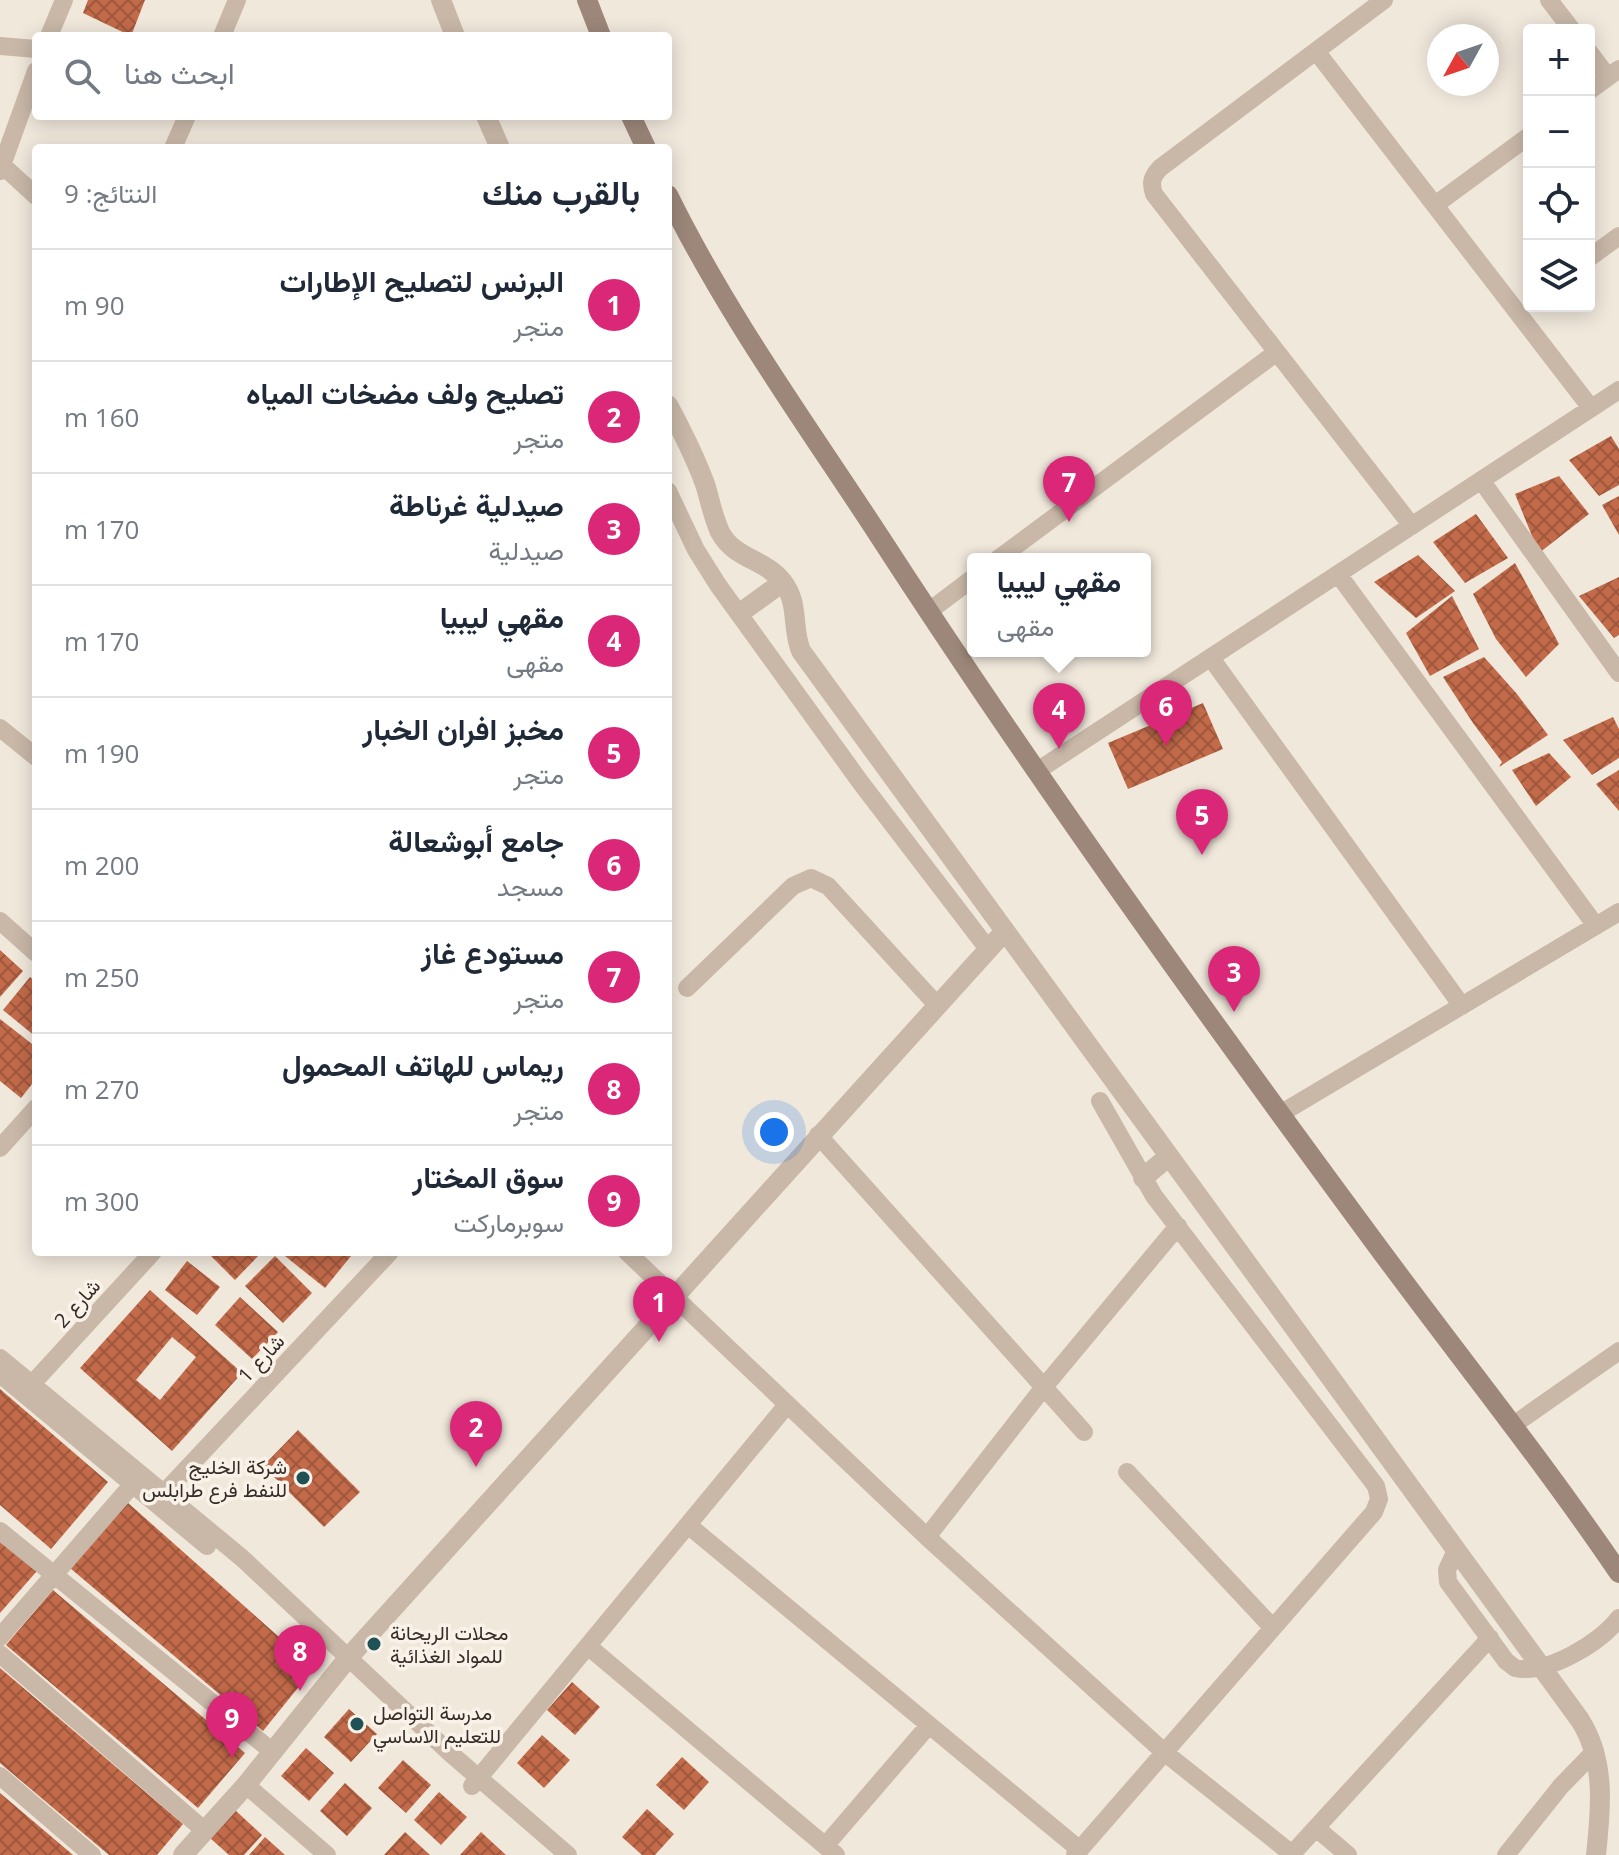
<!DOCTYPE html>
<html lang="ar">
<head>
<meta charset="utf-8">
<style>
  body { margin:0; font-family:"Open Sans",Vazirmatn,sans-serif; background:#f6f6f7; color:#1f2937; direction:rtl }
  .controls { position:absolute; right:24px; top:24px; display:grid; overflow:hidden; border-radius:8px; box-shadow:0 4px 20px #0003 }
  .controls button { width:72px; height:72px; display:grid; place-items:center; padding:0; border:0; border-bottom:2px solid #e0e1e3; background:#fff; color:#1f2937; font:40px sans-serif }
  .compass { position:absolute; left:1427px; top:24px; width:72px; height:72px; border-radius:50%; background:#fff; box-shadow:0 4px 20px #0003; rotate:230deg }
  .you { position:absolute; left:774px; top:1132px; width:28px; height:28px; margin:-20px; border:6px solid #fff; border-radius:50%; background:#1a73e8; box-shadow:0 0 0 12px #1a73e833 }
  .badge { display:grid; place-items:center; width:52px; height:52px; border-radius:50%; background:#db2777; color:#fff; font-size:26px; font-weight:700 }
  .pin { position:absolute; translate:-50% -66px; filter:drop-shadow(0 2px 4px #0008) }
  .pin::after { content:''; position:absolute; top:42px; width:28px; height:24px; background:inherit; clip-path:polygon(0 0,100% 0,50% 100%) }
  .popup { position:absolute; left:967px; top:553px; width:184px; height:104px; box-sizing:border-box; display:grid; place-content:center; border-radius:8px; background:#fff; filter:drop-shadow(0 2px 6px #0005); font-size:26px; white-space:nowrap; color:#747a83 }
  .popup b { font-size:30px; color:#1f2937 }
  .popup::after { content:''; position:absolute; left:50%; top:100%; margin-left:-16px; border:16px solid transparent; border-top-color:#fff }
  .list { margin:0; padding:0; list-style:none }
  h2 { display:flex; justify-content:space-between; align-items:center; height:104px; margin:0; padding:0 32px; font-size:34px }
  h2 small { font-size:26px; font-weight:400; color:#747a83 }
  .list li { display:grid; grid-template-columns:52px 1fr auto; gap:24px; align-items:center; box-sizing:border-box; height:112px; padding:0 32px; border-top:2px solid #e0e1e3 }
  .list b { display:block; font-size:30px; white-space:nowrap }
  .list p { margin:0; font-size:26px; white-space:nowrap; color:#747a83 }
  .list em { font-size:26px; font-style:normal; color:#747a83 }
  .icon { flex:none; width:44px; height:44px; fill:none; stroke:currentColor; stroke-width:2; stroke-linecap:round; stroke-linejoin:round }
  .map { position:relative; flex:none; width:1619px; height:1855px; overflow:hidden; direction:ltr }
  .search { position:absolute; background:#fff; box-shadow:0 4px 20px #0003; left:32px; top:32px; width:640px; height:88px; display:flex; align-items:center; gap:20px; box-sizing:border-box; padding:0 28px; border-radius:8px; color:#747a83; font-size:30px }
  .panel { position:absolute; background:#fff; box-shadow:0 4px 20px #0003; left:32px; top:144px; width:640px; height:1112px; border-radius:8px; direction:rtl }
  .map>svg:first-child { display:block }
</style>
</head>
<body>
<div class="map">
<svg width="1619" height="1855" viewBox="0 0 1619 1855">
  <defs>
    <pattern id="building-cross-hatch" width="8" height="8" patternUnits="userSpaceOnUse" patternTransform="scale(2)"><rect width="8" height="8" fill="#c26a49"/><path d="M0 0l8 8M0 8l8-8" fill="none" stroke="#9e583d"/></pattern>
  </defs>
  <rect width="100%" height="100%" fill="#f1e8dc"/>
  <!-- building -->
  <path fill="url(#building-cross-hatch)" fill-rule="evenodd" d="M88,0H145L131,36L83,13Z
    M1611,436L1619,449V485L1599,496L1569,460Z
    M1559,476L1589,514L1539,553L1515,494Z
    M1619,496V535L1602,505Z
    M1476,514L1508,558L1465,583L1433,542Z
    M1418,555L1455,591L1416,618L1374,582Z
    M1515,563L1559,644L1526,677L1496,639L1473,594Z
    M1619,577V635L1614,638L1579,596Z
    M1452,596L1479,649L1430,676L1406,633Z
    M1484,657L1517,694L1548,735L1499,767L1502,762L1473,723L1443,677Z
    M1203,703L1223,749L1128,789L1108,743Z
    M1613,717L1619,729V758L1592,775L1563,740Z
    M1549,753L1571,777L1536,806L1512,770Z
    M1619,770V811L1596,784Z
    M0,950L23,971L0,997Z
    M30,977L36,982V1037L3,1010Z
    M0,1019L36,1047V1079L21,1098L0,1081Z
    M207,1252H262L235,1280Z
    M288,1252H347L351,1256L325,1288L285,1256Z
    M275,1256L312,1293L283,1323L245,1286Z
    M187,1261L220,1287L197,1315L165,1290Z
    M150,1290L242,1373L172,1451L80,1368ZM172,1337L196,1357L160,1400L136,1380Z
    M240,1297L278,1332L252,1359L215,1325Z
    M0,1389L108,1482L51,1549L0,1505Z
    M298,1430L360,1492L324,1527L263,1466Z
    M127,1502L314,1668L263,1731L70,1568Z
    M0,1539L37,1571L0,1613Z
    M53,1590L245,1753L198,1808L6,1645Z
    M0,1668L183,1824L157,1855H109L0,1763Z
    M572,1682L600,1707L575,1735L547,1710Z
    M349,1709L377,1734L351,1762L324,1737Z
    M542,1735L570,1760L544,1788L517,1763Z
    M306,1748L334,1773L309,1801L281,1776Z
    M682,1757L709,1782L684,1810L656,1785Z
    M403,1760L431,1785L406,1813L378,1788Z
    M345,1783L372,1808L347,1836L320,1811Z
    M439,1792L467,1817L441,1845L414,1820Z
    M0,1793L73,1855H0Z
    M647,1809L674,1834L655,1855H642L622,1837Z
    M235,1810L262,1835L244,1855H229L210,1838Z
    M405,1832L430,1855H384Z
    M481,1832L506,1855H460Z
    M265,1837L285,1855H249Z"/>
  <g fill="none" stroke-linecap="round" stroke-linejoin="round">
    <!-- minor -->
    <path stroke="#c9b8a8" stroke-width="18" d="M1384,0L1160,168C1152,177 1150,182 1154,194L1412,526
      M1549,0L1572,30
      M49,36L64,0
      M222,36L237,0
      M0,46L36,49
      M1316,51L1591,408
      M1589,52L1608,77
      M1589,91L1619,69
      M173,148L187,116
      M2,165L36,196
      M0,171L36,71
      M1435,205L1529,136
      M1589,258L1619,236
      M1481,480L1619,673
      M668,491L696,550L718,585L861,783L988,949
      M998,559L1277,352
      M1338,574L1596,926
      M928,612L973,578
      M1211,658L1462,1006
      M0,728L36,757
      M1037,771L1619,390
      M0,921L36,953
      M687,988L793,886L811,878L828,886L936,1004
      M1280,1114L1619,912
      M818,1135L1084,1432
      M0,1148L36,1108
      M627,1252L927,1537L1164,1752L1292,1854
      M0,1358L242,1558L450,1753L568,1855
      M0,1374L207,1546
      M32,1384L153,1252
      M1512,1426L1619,1351
      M1127,1472L1273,1628
      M164,1493L390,1252
      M688,1525L1080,1850
      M0,1531L273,1752
      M927,1537L1044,1387L1178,1226
      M1456,1550L1447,1570L1448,1582L1506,1661L1515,1668C1547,1675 1600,1643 1619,1618
      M0,1637L139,1477
      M589,1647L836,1855
      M0,1654L204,1830
      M0,1776L92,1855
      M246,1785L327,1855
      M472,1786L786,1406
      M1316,1828L1348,1855
      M825,1846L929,1725
      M1075,1855L1374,1512L1379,1499L1376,1486L1154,1196L1100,1101
      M1291,1855L1490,1638
      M1506,1855L1561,1786L1595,1751"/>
    <!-- tertiary -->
    <path stroke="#c9b8a8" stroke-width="20" d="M441,0L455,36
      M486,116L500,148
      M668,405C682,431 695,457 705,484C710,500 713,517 720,532C734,559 765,559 782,581C800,603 791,627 801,651L1580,1720C1606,1761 1601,1809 1596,1855
      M740,613L783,582
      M1143,1178L1169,1156
      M183,1855L246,1785L348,1658L1005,931"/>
    <!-- secondary -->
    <path stroke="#9c877a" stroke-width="20" d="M587,0L601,36
      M631,116L646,148
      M668,195C726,313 804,421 876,531C1030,769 1196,1000 1364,1228C1448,1343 1539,1455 1619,1573"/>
  </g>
  <!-- markers -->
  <g fill="#1f5156" stroke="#f9f2e8" stroke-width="3">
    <circle cx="303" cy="1478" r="8"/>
    <circle cx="374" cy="1644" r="8"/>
    <circle cx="357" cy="1724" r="8"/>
  </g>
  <g text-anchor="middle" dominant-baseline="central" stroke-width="7" stroke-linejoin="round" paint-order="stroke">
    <!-- street labels -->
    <g font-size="20" fill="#362d28" stroke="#f9f2e8">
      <text transform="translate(77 1303) rotate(-48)">شارع 2</text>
      <text transform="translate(261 1358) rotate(-47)">شارع 1</text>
    </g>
    <!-- poi labels -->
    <g font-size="20" fill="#362d28" stroke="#f9f2e8" text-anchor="start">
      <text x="287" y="1466" text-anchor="end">شركة الخليج<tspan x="287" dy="23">للنفط فرع طرابلس</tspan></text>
      <text x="390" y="1632">محلات الريحانة<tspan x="390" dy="23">للمواد الغذائية</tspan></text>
      <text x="373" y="1712">مدرسة التواصل<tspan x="373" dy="23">للتعليم الاساسي</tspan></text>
    </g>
  </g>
</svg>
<div class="controls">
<button>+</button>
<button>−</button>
<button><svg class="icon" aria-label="locate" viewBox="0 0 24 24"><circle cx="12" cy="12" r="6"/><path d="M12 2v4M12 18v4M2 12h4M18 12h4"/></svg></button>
<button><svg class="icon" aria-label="layers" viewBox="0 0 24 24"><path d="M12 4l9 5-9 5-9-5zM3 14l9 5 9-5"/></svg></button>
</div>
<svg class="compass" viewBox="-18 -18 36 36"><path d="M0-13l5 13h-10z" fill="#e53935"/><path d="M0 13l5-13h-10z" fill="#747a83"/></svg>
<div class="you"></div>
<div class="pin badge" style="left:659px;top:1342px">1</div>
<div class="pin badge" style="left:476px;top:1467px">2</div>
<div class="pin badge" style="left:1234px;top:1012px">3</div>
<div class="pin badge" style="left:1059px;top:749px">4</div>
<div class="popup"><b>مقهي ليبيا</b>مقهى</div>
<div class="pin badge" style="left:1202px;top:855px">5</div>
<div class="pin badge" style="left:1166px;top:746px">6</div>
<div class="pin badge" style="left:1069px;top:522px">7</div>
<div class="pin badge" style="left:300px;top:1691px">8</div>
<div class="pin badge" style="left:232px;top:1758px">9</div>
<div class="search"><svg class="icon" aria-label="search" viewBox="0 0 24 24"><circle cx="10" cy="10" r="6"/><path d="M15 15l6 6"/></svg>ابحث هنا</div>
<section class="panel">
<h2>بالقرب منك<small>النتائج: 9</small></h2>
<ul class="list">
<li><span class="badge">1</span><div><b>البرنس لتصليح الإطارات</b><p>متجر</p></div><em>90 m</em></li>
<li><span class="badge">2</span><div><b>تصليح ولف مضخات المياه</b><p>متجر</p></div><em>160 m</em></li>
<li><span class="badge">3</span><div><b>صيدلية غرناطة</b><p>صيدلية</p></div><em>170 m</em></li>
<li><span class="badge">4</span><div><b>مقهي ليبيا</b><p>مقهى</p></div><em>170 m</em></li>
<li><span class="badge">5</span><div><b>مخبز افران الخبار</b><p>متجر</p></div><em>190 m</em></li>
<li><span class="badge">6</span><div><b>جامع أبوشعالة</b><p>مسجد</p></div><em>200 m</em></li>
<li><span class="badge">7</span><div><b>مستودع غاز</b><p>متجر</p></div><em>250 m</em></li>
<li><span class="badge">8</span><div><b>ريماس للهاتف المحمول</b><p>متجر</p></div><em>270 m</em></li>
<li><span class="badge">9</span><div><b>سوق المختار</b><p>سوبرماركت</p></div><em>300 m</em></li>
</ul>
</section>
</div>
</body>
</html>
